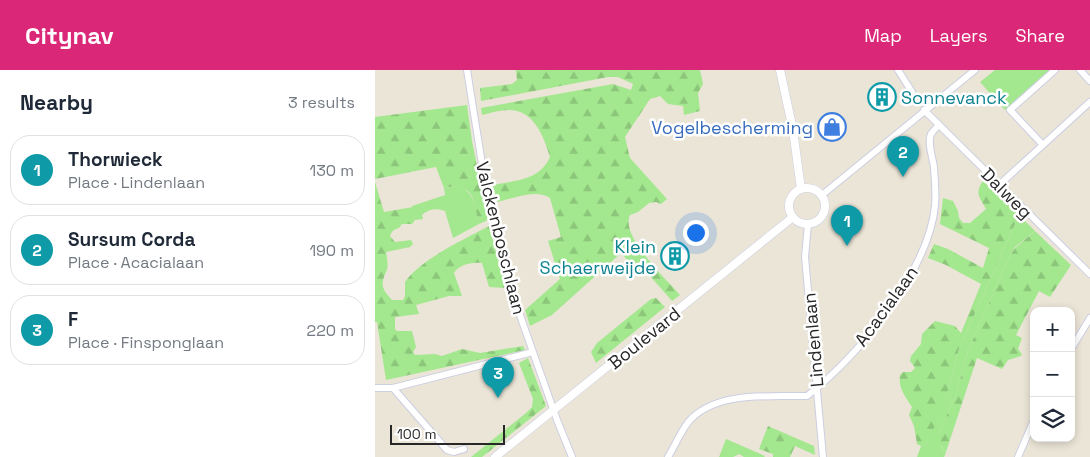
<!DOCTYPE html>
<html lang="en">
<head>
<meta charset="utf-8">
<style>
  body { margin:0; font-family:"Space Grotesk",sans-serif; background:#f2f2f3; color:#1f2937 }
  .controls { position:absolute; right:15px; bottom:15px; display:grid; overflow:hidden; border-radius:10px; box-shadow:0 2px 8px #0003 }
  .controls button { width:45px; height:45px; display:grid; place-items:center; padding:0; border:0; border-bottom:1px solid #e0e1e3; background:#fff; color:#1f2937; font:25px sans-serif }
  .scale { position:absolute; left:15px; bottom:12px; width:115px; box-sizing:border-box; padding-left:5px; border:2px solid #272727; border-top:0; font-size:14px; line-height:18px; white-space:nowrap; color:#272727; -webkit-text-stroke:4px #fff; paint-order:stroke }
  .you { position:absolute; left:320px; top:162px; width:18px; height:18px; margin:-12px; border:4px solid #fff; border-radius:50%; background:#1a73e8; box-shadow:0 0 0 8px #1a73e833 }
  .badge { display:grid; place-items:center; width:32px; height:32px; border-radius:50%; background:#db2777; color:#fff; font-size:16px; font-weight:700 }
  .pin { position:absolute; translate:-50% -41px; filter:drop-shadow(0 1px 2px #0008) }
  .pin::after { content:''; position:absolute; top:26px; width:18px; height:15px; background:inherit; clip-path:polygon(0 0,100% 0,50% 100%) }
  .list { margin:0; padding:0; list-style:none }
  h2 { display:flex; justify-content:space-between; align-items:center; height:65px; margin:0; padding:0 20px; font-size:21px }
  h2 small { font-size:16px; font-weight:400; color:#747a83 }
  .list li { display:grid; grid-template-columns:32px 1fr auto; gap:15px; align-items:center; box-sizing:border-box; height:70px; margin:0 10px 10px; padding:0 10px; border:1px solid #e0e1e3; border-radius:20px }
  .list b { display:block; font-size:19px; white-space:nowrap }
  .list p { margin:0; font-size:16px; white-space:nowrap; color:#747a83 }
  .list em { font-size:16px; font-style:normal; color:#747a83 }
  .icon { flex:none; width:28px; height:28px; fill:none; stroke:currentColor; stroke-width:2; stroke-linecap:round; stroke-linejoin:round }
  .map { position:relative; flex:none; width:715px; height:387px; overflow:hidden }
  header { display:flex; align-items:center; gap:30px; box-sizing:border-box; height:70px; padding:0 25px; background:#db2777; color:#fff }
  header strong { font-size:24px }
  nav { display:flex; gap:28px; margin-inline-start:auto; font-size:18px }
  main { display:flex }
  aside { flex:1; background:#fff }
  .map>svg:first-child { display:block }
</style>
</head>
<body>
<header>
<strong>Citynav</strong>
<nav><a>Map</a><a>Layers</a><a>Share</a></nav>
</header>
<main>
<aside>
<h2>Nearby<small>3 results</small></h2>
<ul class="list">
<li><span class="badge" style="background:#0f9aa8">1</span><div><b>Thorwieck</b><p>Place · Lindenlaan</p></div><em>130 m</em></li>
<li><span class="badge" style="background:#0f9aa8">2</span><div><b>Sursum Corda</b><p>Place · Acacialaan</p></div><em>190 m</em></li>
<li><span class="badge" style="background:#0f9aa8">3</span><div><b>F</b><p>Place · Finsponglaan</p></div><em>220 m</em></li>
</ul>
</aside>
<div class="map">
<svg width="715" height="387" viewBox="0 0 715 387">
  <defs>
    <pattern id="forest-firs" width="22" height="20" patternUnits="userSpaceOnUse" patternTransform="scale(1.25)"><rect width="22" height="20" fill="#a3e78e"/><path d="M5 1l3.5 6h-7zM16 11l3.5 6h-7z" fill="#8cc67a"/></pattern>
  </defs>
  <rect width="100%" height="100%" fill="#ebe5d7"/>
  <!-- grass -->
  <path fill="#a3e78e" d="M620,0H675L630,40L605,12Z
    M84,116C100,122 101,140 104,154L78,168L70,141C62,138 53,139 47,145L48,149L40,150L37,136L70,125L69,118Z
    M644,145L660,161L640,177L634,187L593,281L581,324L564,363L566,377L571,382L569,387H542L546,376L551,374L574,318L584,279Z
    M351,369L390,386L389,387H369L364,384L358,387H344Z"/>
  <!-- forest -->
  <path fill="url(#forest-firs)" d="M141,0H325L328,14L323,23L325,41L309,45L308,36L293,34L285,26L275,29L250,67L255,88L292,129L286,134L281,132L274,133L263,142L255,145C245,166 291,209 305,225L297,231L269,199L263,202L246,183L177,245L155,256L150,240L185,209L173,171L186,167L175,128C161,118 137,129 122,132L118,115C141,110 164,111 175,87C169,67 159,40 134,40C125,40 115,43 107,45L106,38L238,14L256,20L258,14L243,7H233L106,31L105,18L137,14L142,10Z
    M92,35L97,71L113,150L104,154C98,130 100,112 69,118L61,97L0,109V47Z
    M608,111L644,145L584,279L574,318L557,363L551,374L546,376L542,374L539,356L534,345L537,337C530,326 523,318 525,305L528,302H536L540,298L535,291L536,286L546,274L547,264L560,251L580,256L586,263L606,214L571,195L553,188L559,174L573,179L608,198L614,178L565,154L568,128L578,131L583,141L584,148L588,153H595L611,139C605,127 599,124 608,111Z
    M0,112L9,142L38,137L40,150L37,154H27L24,158C19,159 17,161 15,166L20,172L36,170L38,174L35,177L11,182C12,188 14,197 11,202C5,215 7,219 17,230H28L30,226V212C46,189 90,169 114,156L131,218L114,217L107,193C98,192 84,194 79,203L87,226H74L41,235L44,244L20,247V259L22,261H37L41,277L38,282L40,285L60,284L67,286L87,279L105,283L148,276L150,280L11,310L2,252H0Z
    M660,161L696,195L675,227L664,221L641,265L647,268L643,279L647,284L646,286L633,290L627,299L602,288L571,382C565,376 563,372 564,363L581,324L593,281L634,187L640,178Z
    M281,228L290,237L221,293L216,282L222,273L276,229Z
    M153,288L171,336L107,387H96L151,343L157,337L158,329L144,293Z
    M393,356L439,376L440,385L420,376L415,387H398V384L384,379Z"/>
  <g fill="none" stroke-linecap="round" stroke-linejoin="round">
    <defs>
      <path id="minor" d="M92,0L108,100L119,153L135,217L182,350L197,387
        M523,0L537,22
        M705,0L715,11
        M549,40L715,204
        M668,75L635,40L680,0
        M624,115L715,32
        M447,125L600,0
        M433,154L430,187L448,387
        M696,279L715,248
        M0,318H18L158,282
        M18,318L72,380L79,382L89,379
        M293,387C300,376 308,356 317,348C345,321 395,327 432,326C483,286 553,202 560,136C561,124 560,110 559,98C558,88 552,73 556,64C558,61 561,58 564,55
        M643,387L659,350"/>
      <path id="tertiary" d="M405,0L418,60L426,119
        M414 136a18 18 0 1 1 36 0a18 18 0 1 1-36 0Z
        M120,387L418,147"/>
    </defs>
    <!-- minor casing -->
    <use href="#minor" stroke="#cccee2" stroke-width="8"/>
    <!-- tertiary casing -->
    <use href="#tertiary" stroke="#cccee2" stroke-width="9"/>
    <!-- minor -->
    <use href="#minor" stroke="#fff" stroke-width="6"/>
    <!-- tertiary -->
    <use href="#tertiary" stroke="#fff" stroke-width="8"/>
  </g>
  <!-- icons -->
  <defs>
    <symbol id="building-ring" viewBox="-11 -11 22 22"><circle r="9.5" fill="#fff" stroke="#0f9aa8" stroke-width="1.5"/><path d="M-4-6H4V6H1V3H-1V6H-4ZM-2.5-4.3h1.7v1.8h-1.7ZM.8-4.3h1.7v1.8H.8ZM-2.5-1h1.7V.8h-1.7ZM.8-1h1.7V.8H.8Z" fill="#0f9aa8"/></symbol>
    <symbol id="shop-ring" viewBox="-11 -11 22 22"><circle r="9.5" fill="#fff" stroke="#3f7fe0" stroke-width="1.5"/><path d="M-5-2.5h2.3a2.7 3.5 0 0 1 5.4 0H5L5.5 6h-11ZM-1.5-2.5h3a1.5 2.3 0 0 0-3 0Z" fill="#3f7fe0"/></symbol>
  </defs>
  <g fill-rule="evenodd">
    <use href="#building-ring" x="491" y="11" width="32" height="32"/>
    <use href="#shop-ring" x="441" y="41" width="32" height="32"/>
    <use href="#building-ring" x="284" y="170" width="32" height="32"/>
  </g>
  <g text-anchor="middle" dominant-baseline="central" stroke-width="5" stroke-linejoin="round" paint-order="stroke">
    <!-- culture labels -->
    <g font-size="18" fill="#0d838f" stroke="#fff" text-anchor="start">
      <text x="526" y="27">Sonnevanck</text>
      <text x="281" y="176" text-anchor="end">Klein<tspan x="281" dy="21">Schaerweijde</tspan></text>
    </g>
    <!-- shop labels -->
    <g font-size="18" fill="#366cbe" stroke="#fff" text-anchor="end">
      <text x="438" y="57">Vogelbescherming</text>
    </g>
    <!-- street labels -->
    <g font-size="18" fill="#272727" stroke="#fff">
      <text transform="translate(632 123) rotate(45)">Dalweg</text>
      <text transform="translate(126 168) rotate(76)">Valckenboschlaan</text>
      <text transform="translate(511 236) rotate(-54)">Acacialaan</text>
      <text transform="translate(269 268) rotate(-39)">Boulevard</text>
      <text transform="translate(438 270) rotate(-95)">Lindenlaan</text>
    </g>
  </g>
</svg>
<div class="controls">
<button>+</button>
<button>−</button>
<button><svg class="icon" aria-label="layers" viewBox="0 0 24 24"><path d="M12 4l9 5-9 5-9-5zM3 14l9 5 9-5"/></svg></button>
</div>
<div class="scale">100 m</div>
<div class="you"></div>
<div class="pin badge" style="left:472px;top:176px;background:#0f9aa8">1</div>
<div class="pin badge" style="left:528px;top:107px;background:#0f9aa8">2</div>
<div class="pin badge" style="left:123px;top:328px;background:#0f9aa8">3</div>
</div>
</main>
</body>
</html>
